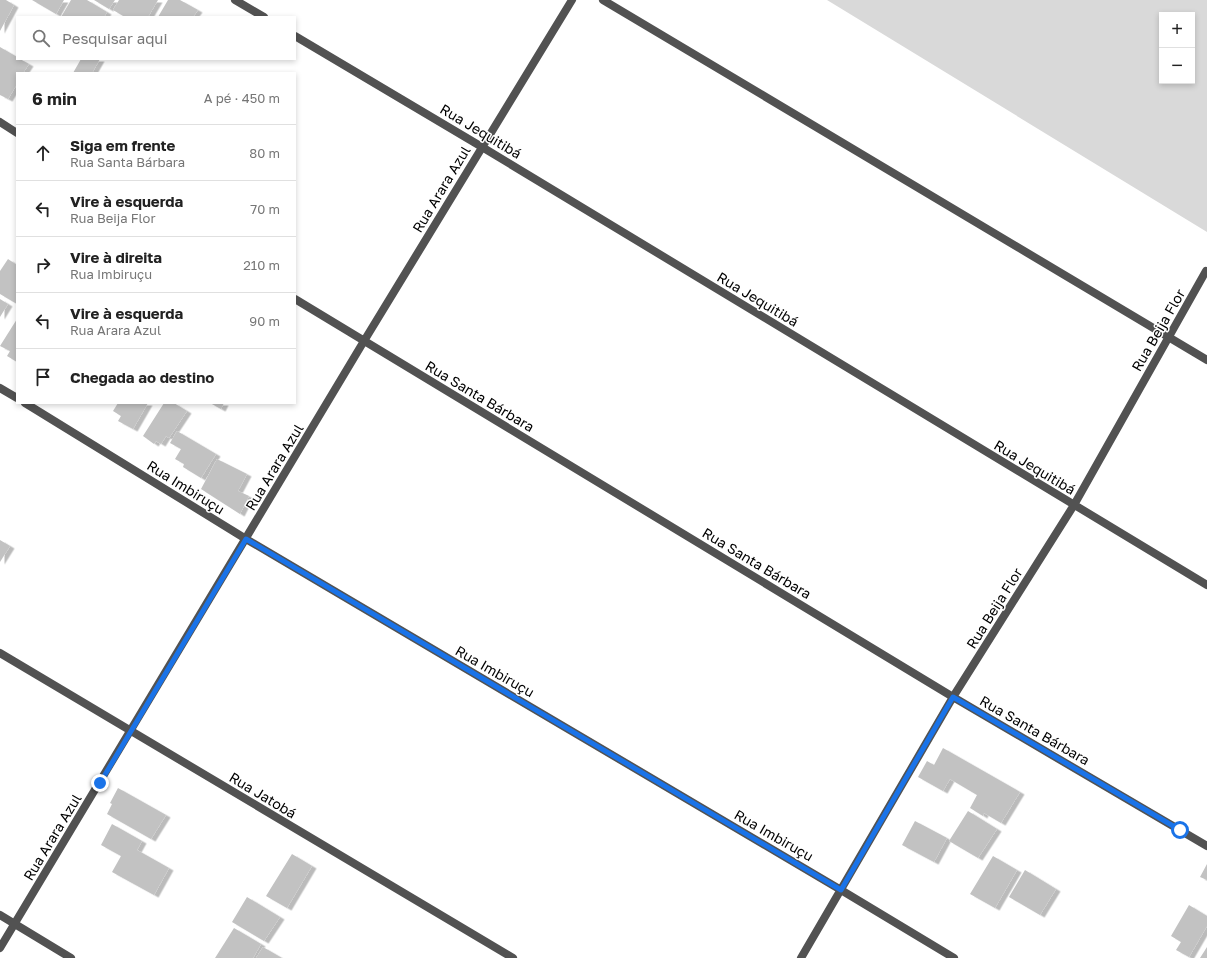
<!DOCTYPE html>
<html lang="pt">
<head>
<meta charset="utf-8">
<style>
  body { margin:0; font-family:"Golos Text",sans-serif; background:#f6f6f6; color:#222 }
  .controls { position:absolute; right:12px; top:12px; display:grid; overflow:hidden; border-radius:0px; box-shadow:0 2px 6px #0003 }
  .controls button { width:36px; height:36px; display:grid; place-items:center; padding:0; border:0; border-bottom:1px solid #e0e0e0; background:#fff; color:#222; font:20px sans-serif }
  .stop { position:absolute; width:12px; height:12px; margin:-9px; border:3px solid #1a73e8; border-radius:50%; background:#fff }
  .stop.end { background:#1a73e8; border-color:#fff; box-shadow:0 1px 4px #0008 }
  .list { margin:0; padding:0; list-style:none }
  h2 { display:flex; justify-content:space-between; align-items:center; height:52px; margin:0; padding:0 16px; font-size:17px }
  h2 small { font-size:13px; font-weight:400; color:#767676 }
  .list li { display:grid; grid-template-columns:26px 1fr auto; gap:12px; align-items:center; box-sizing:border-box; height:56px; padding:0 16px; border-top:1px solid #e0e0e0 }
  .list b { display:block; font-size:15px; white-space:nowrap }
  .list p { margin:0; font-size:13px; white-space:nowrap; color:#767676 }
  .list em { font-size:13px; font-style:normal; color:#767676 }
  .icon { flex:none; width:22px; height:22px; fill:none; stroke:currentColor; stroke-width:2; stroke-linecap:round; stroke-linejoin:round }
  .map { position:relative; flex:none; width:1207px; height:958px; overflow:hidden }
  .search { position:absolute; background:#fff; box-shadow:0 2px 6px #0003; left:16px; top:16px; width:280px; height:44px; display:flex; align-items:center; gap:10px; box-sizing:border-box; padding:0 14px; border-radius:0px; color:#767676; font-size:15px }
  .panel { position:absolute; background:#fff; box-shadow:0 2px 6px #0003; left:16px; top:72px; width:280px; height:332px; border-radius:0px }
  .map>svg:first-child { display:block }
</style>
</head>
<body>
<div class="map">
<svg width="1207" height="958" viewBox="0 0 1207 958">
  <defs>
    <filter id="shadow"><feDropShadow dx="4.5" dy="2.5" stdDeviation="0" flood-color="#0004"/></filter>
  </defs>
  <rect width="100%" height="100%" fill="#fff"/>
  <!-- green -->
  <path fill="#d9d9d9" fill-rule="evenodd" d="M827,0H1207V232ZM1162,15H1192V81H1162Z"/>
  <!-- building -->
  <path fill="#c2c2c2" filter="url(#shadow)" d="M0,0H6L14,5L0,31Z
    M32,0H64L56,14Z
    M71,0H87L107,12L104,17H61Z
    M94,0H115L109,9Z
    M119,0H158L148,17H125L113,10Z
    M168,0H180L198,10L193,17H158Z
    M0,47L17,57V59H20L29,64L23,73H17V84L8,99L0,95Z
    M81,59H100L92,73H73Z
    M8,259L17,265V304L0,294V271Z
    M0,299L8,304L0,317Z
    M17,319V362L7,356L10,351L0,346Z
    M118,403H148L133,429L118,421L121,416L113,411Z
    M164,403H174L187,411L169,438L166,436L161,444L156,441L154,444L143,436Z
    M210,403H224L221,409Z
    M177,431L216,454L201,478L183,467L184,464L175,459L181,449L170,443Z
    M217,459L247,474L238,491L249,496L240,514L201,489Z
    M0,540L10,546L0,562Z
    M943,748L1020,792L1001,823L984,813L983,816L970,808L977,795L950,779L943,791L918,777L927,761L934,765Z
    M118,788L166,815L151,839L107,814L112,804L110,803Z
    M968,811L997,829L978,858L949,841Z
    M915,821L947,838L934,862L902,845Z
    M112,824L142,841L137,850L169,868L154,895L112,872L121,856L101,845Z
    M292,854L312,866L287,908L266,896Z
    M993,856L1017,870L995,908L970,894Z
    M1207,864V880L1200,877Z
    M1025,870L1056,889L1040,915L1009,897Z
    M247,897L280,917L264,941L232,922Z
    M1189,905L1207,916V926L1189,957L1176,950L1181,942L1171,936Z
    M234,928L261,944L253,958H215Z
    M263,947L282,958H256Z
    M1207,947V958H1200Z"/>
  <g fill="none" stroke-linecap="round" stroke-linejoin="round">
    <!-- street -->
    <path stroke="#525252" stroke-width="8" d="M235,0L264,17
      M603,0L1207,360
      M295,36L482,147L1207,585
      M0,122L17,133
      M295,299L953,697L1207,846
      M0,388L17,398
      M25,403L246,539L841,890L954,958
      M0,653L513,958
      M0,915L71,958
      M0,948L364,341L572,0
      M801,958L953,697L1074,505L1206,271"/>
  </g>
  <g fill="none" stroke-linecap="round" stroke-linejoin="round">
    <!-- route -->
    <path stroke="#1a73e8" stroke-width="5" d="M100,783L246,539L841,890L953,697L1180,830"/>
  </g>
  <g text-anchor="middle" dominant-baseline="central" stroke-width="3" stroke-linejoin="round" paint-order="stroke">
    <!-- street labels -->
    <g font-size="14" fill="#000" stroke="#fff">
      <text transform="translate(481 131) rotate(31)">Rua Jequitibá</text>
      <text transform="translate(441 189) rotate(-59)">Rua Arara Azul</text>
      <text transform="translate(758 299) rotate(31)">Rua Jequitibá</text>
      <text transform="translate(1158 330) rotate(-60)">Rua Beija Flor</text>
      <text transform="translate(480 396) rotate(31)">Rua Santa Bárbara</text>
      <text transform="translate(274 467) rotate(-59)">Rua Arara Azul</text>
      <text transform="translate(1035 467) rotate(31)">Rua Jequitibá</text>
      <text transform="translate(186 487) rotate(32)">Rua Imbiruçu</text>
      <text transform="translate(757 563) rotate(31)">Rua Santa Bárbara</text>
      <text transform="translate(994 608) rotate(-58)">Rua Beija Flor</text>
      <text transform="translate(495 671) rotate(30)">Rua Imbiruçu</text>
      <text transform="translate(1035 730) rotate(30)">Rua Santa Bárbara</text>
      <text transform="translate(263 795) rotate(31)">Rua Jatobá</text>
      <text transform="translate(774 835) rotate(30)">Rua Imbiruçu</text>
      <text transform="translate(52 837) rotate(-59)">Rua Arara Azul</text>
    </g>
  </g>
</svg>
<div class="controls">
<button>+</button>
<button>−</button>
</div>
<div class="stop" style="left:1180px;top:830px"></div>
<div class="stop end" style="left:100px;top:783px"></div>
<div class="search"><svg class="icon" aria-label="search" viewBox="0 0 24 24"><circle cx="10" cy="10" r="6"/><path d="M15 15l6 6"/></svg>Pesquisar aqui</div>
<section class="panel">
<h2>6 min<small>A pé · 450 m</small></h2>
<ul class="list">
<li><svg class="icon" aria-label="ahead" viewBox="0 0 24 24"><path d="M12 20V5M6 11l6-6 6 6"/></svg><div><b>Siga em frente</b><p>Rua Santa Bárbara</p></div><em>80 m</em></li>
<li><svg class="icon" aria-label="left" viewBox="0 0 24 24"><path d="M17 20v-9H6M10 6l-5 5 5 5"/></svg><div><b>Vire à esquerda</b><p>Rua Beija Flor</p></div><em>70 m</em></li>
<li><svg class="icon" aria-label="right" viewBox="0 0 24 24"><path d="M7 20v-9h11M14 6l5 5-5 5"/></svg><div><b>Vire à direita</b><p>Rua Imbiruçu</p></div><em>210 m</em></li>
<li><svg class="icon" aria-label="left" viewBox="0 0 24 24"><path d="M17 20v-9H6M10 6l-5 5 5 5"/></svg><div><b>Vire à esquerda</b><p>Rua Arara Azul</p></div><em>90 m</em></li>
<li><svg class="icon" aria-label="arrive" viewBox="0 0 24 24"><path d="M6 21V4h12l-3 4 3 4H6"/></svg><div><b>Chegada ao destino</b></div></li>
</ul>
</section>
</div>
</body>
</html>
